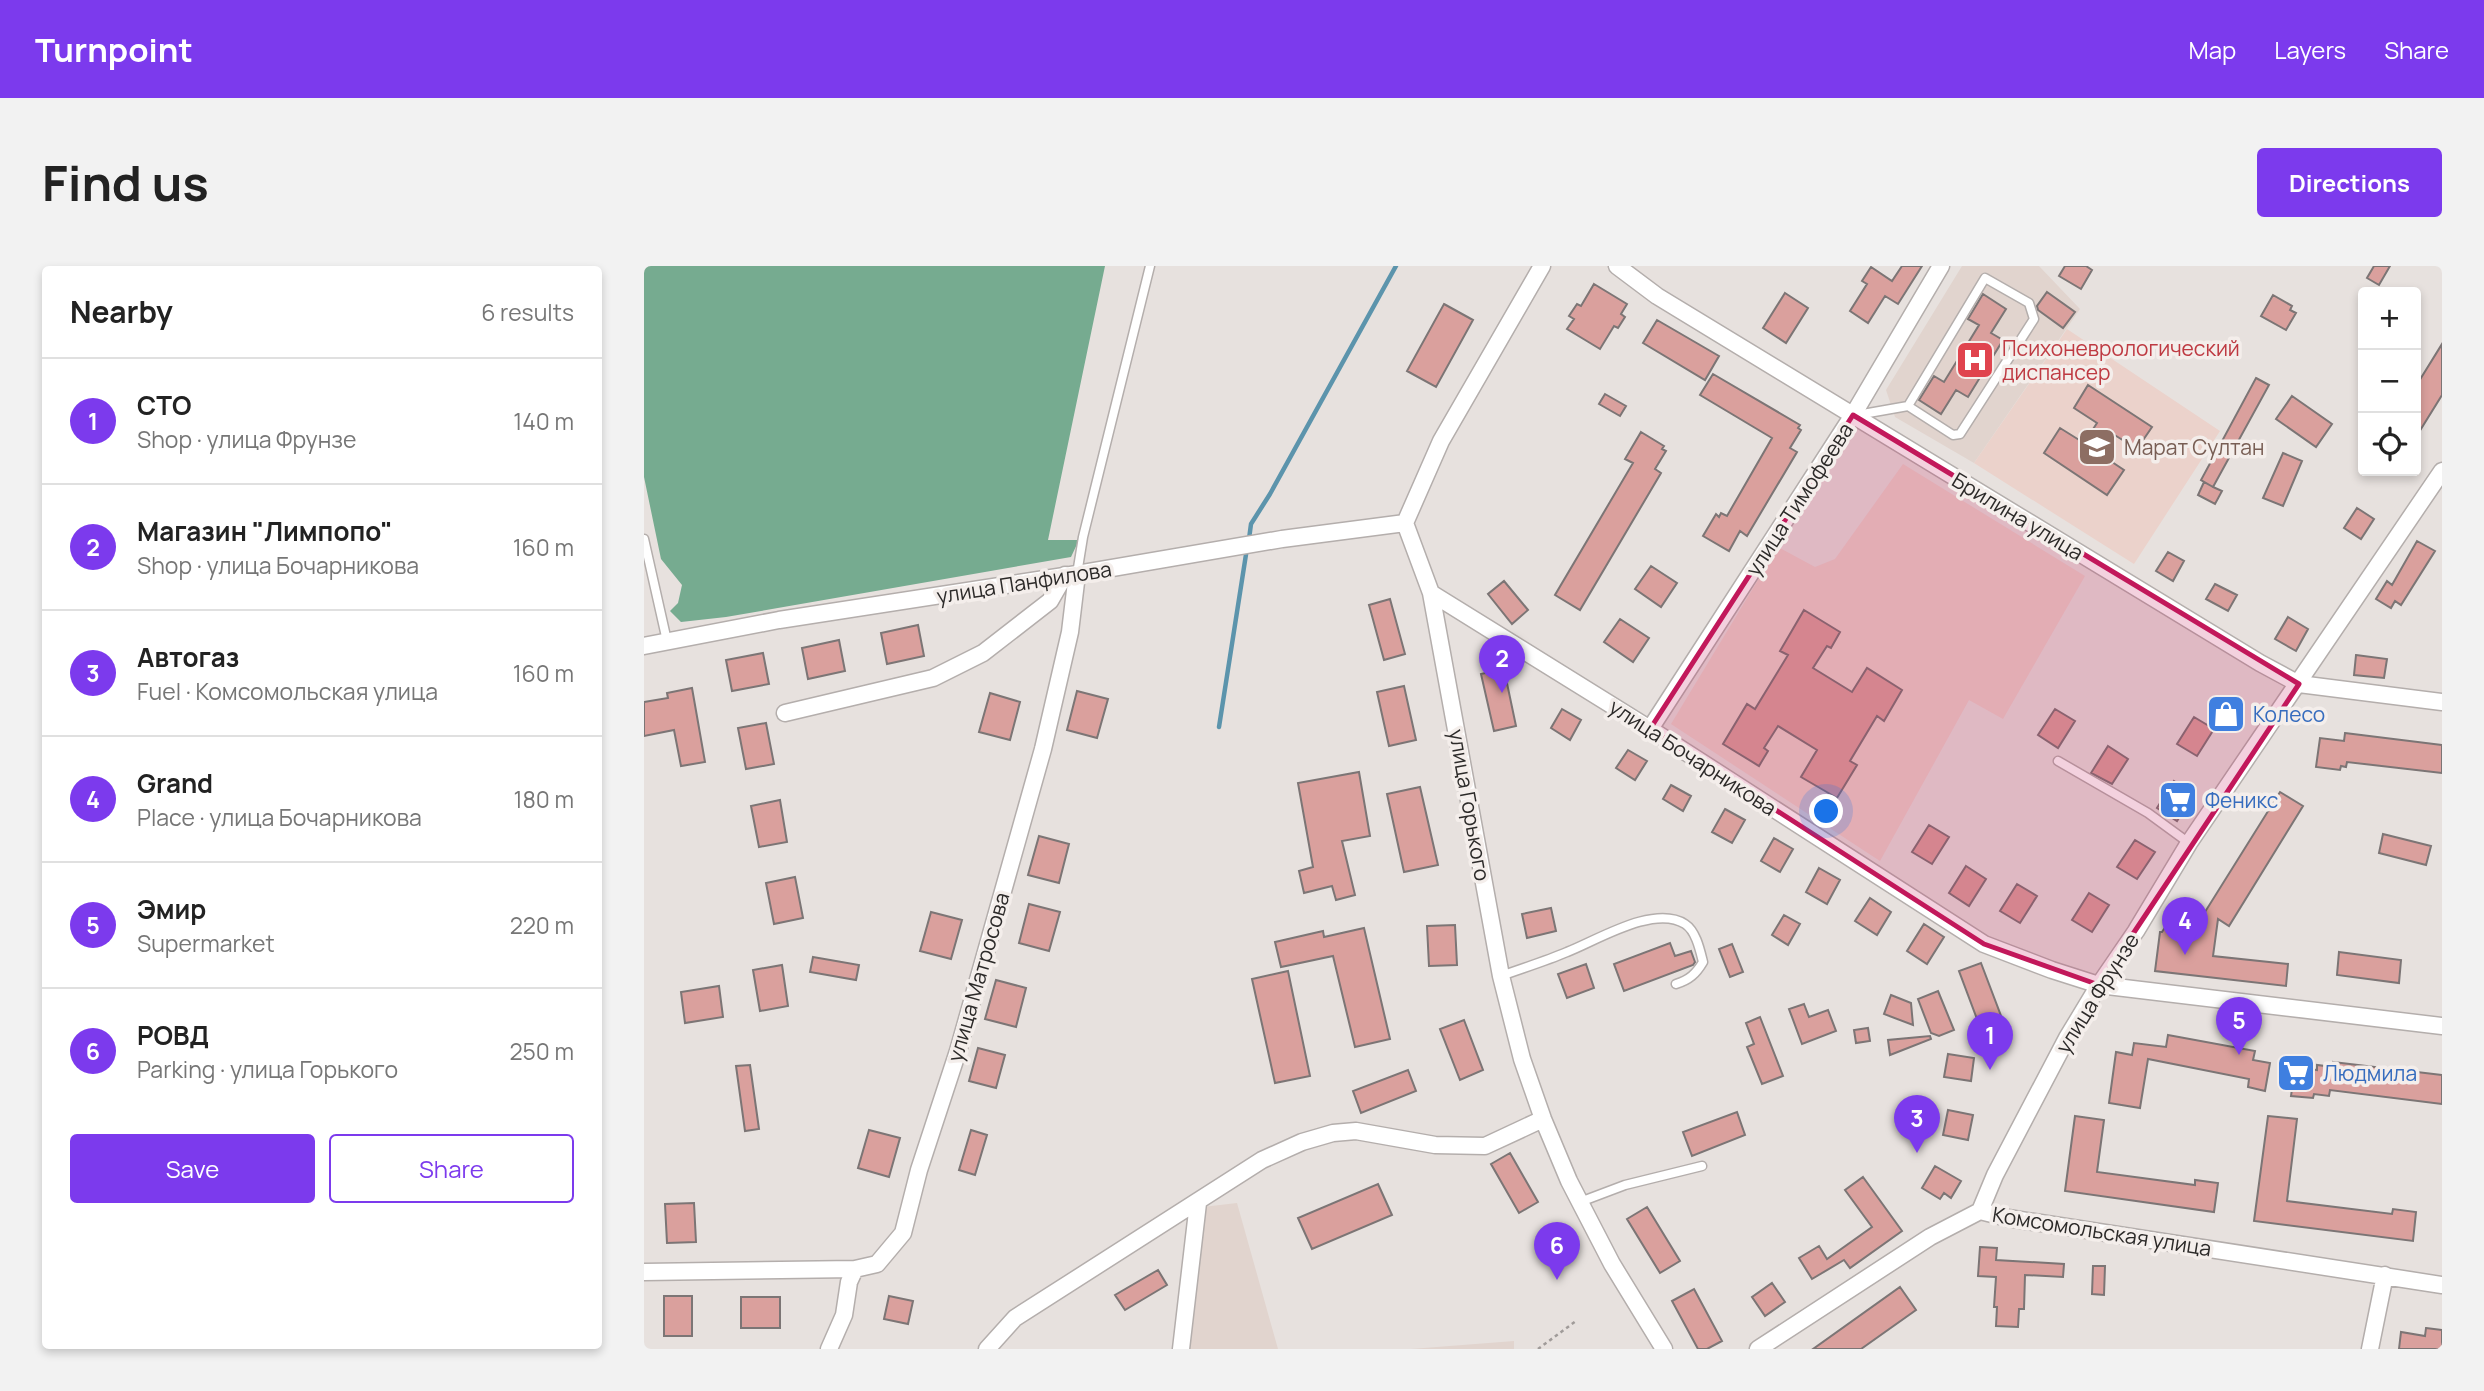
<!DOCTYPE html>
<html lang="en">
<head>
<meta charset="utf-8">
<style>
  body { margin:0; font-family:Manrope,sans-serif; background:#f2f2f2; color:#222 }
  .controls { position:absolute; right:21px; top:21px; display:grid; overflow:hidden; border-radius:7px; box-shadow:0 4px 10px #0003 }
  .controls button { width:63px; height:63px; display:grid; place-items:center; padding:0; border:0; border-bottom:2px solid #e0e0e0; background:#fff; color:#222; font:35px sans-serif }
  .you { position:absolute; left:1183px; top:546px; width:24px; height:24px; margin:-18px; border:5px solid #fff; border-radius:50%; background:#1a73e8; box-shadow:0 0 0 10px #1a73e833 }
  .badge { display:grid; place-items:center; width:46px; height:46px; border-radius:50%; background:#7c3aed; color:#fff; font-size:23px; font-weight:700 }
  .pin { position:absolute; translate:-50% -58px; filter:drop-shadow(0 2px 4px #0008) }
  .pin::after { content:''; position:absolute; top:37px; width:24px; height:21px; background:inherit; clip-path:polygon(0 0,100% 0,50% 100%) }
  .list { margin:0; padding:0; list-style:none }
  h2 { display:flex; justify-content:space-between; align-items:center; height:91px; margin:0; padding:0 28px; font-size:30px }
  h2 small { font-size:23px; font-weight:400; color:#767676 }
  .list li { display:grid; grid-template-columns:46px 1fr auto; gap:21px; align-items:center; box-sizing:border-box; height:126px; padding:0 28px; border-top:2px solid #e0e0e0 }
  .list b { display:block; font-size:26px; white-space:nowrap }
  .list p { margin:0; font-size:23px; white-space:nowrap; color:#767676 }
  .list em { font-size:23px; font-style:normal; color:#767676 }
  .actions { display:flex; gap:14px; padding:21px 28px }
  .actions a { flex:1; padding:16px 0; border:2px solid #7c3aed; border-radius:7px; text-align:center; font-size:24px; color:#7c3aed }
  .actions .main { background:#7c3aed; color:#fff }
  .icon { flex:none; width:38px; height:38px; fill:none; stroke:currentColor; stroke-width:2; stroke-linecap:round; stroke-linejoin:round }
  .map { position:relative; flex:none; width:1798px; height:1083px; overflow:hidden; border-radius:7px }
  header { display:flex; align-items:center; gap:42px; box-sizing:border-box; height:98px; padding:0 35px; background:#7c3aed; color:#fff }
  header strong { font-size:33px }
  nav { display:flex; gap:38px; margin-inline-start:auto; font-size:24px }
  .intro { display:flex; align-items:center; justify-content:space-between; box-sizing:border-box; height:168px; padding:0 42px }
  h1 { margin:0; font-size:49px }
  .button { padding:18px 32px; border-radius:7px; background:#7c3aed; color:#fff; font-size:24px; font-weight:700 }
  main { display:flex; gap:42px; padding:0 42px }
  aside { flex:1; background:#fff; border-radius:7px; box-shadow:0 4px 10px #0003 }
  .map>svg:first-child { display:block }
</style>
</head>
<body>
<header>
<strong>Turnpoint</strong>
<nav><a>Map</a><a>Layers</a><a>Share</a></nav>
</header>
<div class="intro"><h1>Find us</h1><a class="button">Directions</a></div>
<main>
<aside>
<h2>Nearby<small>6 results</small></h2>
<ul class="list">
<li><span class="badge">1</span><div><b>СТО</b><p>Shop · улица Фрунзе</p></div><em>140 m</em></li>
<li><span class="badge">2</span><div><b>Магазин &quot;Лимпопо&quot;</b><p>Shop · улица Бочарникова</p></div><em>160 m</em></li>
<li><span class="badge">3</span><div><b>Автогаз</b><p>Fuel · Комсомольская улица</p></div><em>160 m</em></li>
<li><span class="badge">4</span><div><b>Grand</b><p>Place · улица Бочарникова</p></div><em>180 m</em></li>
<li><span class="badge">5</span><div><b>Эмир</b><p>Supermarket</p></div><em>220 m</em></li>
<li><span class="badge">6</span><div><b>РОВД</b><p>Parking · улица Горького</p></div><em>250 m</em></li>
</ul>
<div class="actions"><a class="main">Save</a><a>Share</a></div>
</aside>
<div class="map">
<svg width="1798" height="1083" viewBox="0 0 1798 1083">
  <rect width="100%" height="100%" fill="#e7e1de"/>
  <!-- built -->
  <path fill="#e1d4ce" d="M1318,0H1395L1436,43L1330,197L1251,151L1242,124Z
    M593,937L634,1083H543L559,941Z
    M870,1075V1083H767Z"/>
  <!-- education -->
  <path fill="#ebd2cb" d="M1423,63L1576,165L1490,298L1330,197Z
    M1259,198L1441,310L1359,453L1325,434L1236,595L1027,458L1134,281L1171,301L1191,293Z"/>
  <!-- forest -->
  <path fill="#76ab90" d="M0,0H461L404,274H435L427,291L82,351L37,356L26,345L34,337L38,319L17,293L0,211Z"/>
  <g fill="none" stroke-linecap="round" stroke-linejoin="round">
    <!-- stream -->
    <path stroke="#5c94ac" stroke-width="4.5" d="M605,273L607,258L626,228L752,0
      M575,461L603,282"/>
  </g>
  <!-- building -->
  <path fill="#daa09d" stroke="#7c7575" stroke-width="2" d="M1258,0H1278L1254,38L1241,30L1224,57L1206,45L1223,18L1218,15L1227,1L1248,15Z
    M1421,0H1442L1448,4L1437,23L1415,10Z
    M1730,0H1746L1735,19L1723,12Z
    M950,18L983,38L977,48L981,51L974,62L970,60L956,83L923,63L930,53L925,50L933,38L937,40Z
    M1403,26L1431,46L1419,62L1394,44L1393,40Z
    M1141,27L1164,42L1142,77L1119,62Z
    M1339,28L1362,43L1347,67L1359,74L1324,131L1312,124L1297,148L1275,134L1290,110L1300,116L1335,59L1324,53Z
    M1629,29L1648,40L1646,44L1652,47L1642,64L1617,50Z
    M800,38L829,54L792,121L763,105Z
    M1013,54L1075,90L1061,114L999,77Z
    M1798,78V129L1772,171V120Z
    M1069,108L1156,159L1154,162L1157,164L1146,182L1153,186L1103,270L1096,265L1085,285L1059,270L1072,248L1075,251L1077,247L1083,250L1128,172L1056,129Z
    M1612,112L1625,119L1569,221L1578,225L1571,238L1554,229L1560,216L1569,221L1557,214Z
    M1444,119L1508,161L1493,183L1469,168L1456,188L1480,204L1463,229L1400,187L1416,162L1440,177L1453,157L1430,142Z
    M961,128L982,140L976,150L955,138Z
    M1648,130L1688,158L1672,181L1632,153Z
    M997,166L1020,180L1018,183L1022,185L1011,203L1017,207L936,344L911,329L989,197L981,193Z
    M1639,187L1658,195L1639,240L1619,232Z
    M1713,242L1730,253L1717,273L1700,262Z
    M1773,275L1791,285L1757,339L1751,335L1747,342L1732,333L1743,315L1748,319Z
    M1524,286L1540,295L1529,315L1512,305Z
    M1007,300L1033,317L1017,341L991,323Z
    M860,315L884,344L868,358L844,328Z
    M1571,318L1593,329L1584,345L1562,333Z
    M746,333L761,388L740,394L725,339Z
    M1160,344L1196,366L1187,382L1183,380L1169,402L1208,426L1223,402L1258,424L1240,455L1233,450L1206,495L1213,499L1193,532L1157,511L1173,484L1134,460L1120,482L1124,485L1115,500L1079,478L1103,438L1111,443L1144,389L1136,385Z
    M1644,351L1664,363L1652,385L1631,373Z
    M976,353L1005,372L989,396L960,376Z
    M274,359L280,390L243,398L237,367Z
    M195,374L201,405L164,413L158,382Z
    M119,387L125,418L88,425L82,394Z
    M1712,389L1743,393L1740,412L1710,409Z
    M860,403L872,460L850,465L837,408Z
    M760,420L772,474L745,480L733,426Z
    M48,422L61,496L37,500L30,464L0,470V436L24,432L23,427Z
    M433,425L464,433L453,472L423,464Z
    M346,427L376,436L366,474L335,466Z
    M918,443L937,454L926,474L907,462Z
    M1411,443L1431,455L1414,482L1394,469Z
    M1550,451L1570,463L1553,490L1533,478Z
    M122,457L130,498L102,503L94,462Z
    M1701,467L1798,479V507L1703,496L1702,501L1697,500L1696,504L1672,501L1676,472L1700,475Z
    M1464,480L1484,493L1468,518L1447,507Z
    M984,484L1003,495L991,514L972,502Z
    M715,506L726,570L698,575L711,629L692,634L688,620L660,627L655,605L669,601L654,517Z
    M1530,515L1550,528L1533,555L1513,542Z
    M1027,519L1047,530L1039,545L1019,533Z
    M776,521L794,599L760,606L743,528Z
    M1636,526L1659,540L1585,660L1574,653L1569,690L1644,698L1642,720L1511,705L1516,666H1518L1529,649L1551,662Z
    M136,534L143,576L115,581L107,540Z
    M1081,543L1101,554L1088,577L1068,566Z
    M1285,559L1305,571L1288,598L1268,586Z
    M1739,568L1787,580L1782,599L1735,587Z
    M395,570L425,578L415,617L384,609Z
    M1130,572L1149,583L1136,606L1117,595Z
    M1491,574L1511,586L1493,613L1473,601Z
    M1322,600L1342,613L1325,640L1305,627Z
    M1175,602L1196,614L1183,638L1162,626Z
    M151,611L159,652L130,658L122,617Z
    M1373,618L1393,630L1376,657L1356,645Z
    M1445,627L1465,639L1448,666L1428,654Z
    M1226,632L1247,646L1233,669L1211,655Z
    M385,638L416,646L405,685L375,677Z
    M907,642L912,665L883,672L878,648Z
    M287,646L318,654L307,693L276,685Z
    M1140,649L1156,658L1144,679L1128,669Z
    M1280,658L1300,671L1283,698L1263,685Z
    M811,659L813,699L785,700L783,660Z
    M720,662L746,773L711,781L689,690L637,701L631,676L679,665L680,671Z
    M1026,677L1031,690L1047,685L1051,696L1049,699L980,725L970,698Z
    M1088,678L1099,706L1086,711L1075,683Z
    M1695,686L1757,694L1755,717L1693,709Z
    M169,691L215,699L212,714L166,706Z
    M1337,697L1359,755L1346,759L1343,750L1333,753L1315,705Z
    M942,698L950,722L923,732L914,708Z
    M138,699L144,740L116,745L109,704Z
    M644,705L666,810L631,817L608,713Z
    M352,714L382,722L372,761L341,753Z
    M75,720L79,751L41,757L37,726Z
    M1294,725L1310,764L1295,770L1287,767L1274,733Z
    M1247,729L1267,737L1269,759L1240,748Z
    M1160,738L1165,751L1184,744L1192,765L1158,778L1145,743Z
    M1116,751L1139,810L1118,818L1103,781L1110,778L1102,757Z
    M820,754L839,804L816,814L796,763Z
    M1224,762L1226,775L1212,777L1210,764Z
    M1524,769L1611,785L1609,794L1626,797L1621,825L1604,821L1605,813L1504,793L1496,842L1465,837L1472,786L1488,789L1490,777L1522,781Z
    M1286,770L1287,773L1246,789L1244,774Z
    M334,782L361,789L352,822L325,815Z
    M1304,788L1330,792L1327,815L1300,811Z
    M1689,796L1798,809V838L1686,824L1685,830L1670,828L1669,832L1647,830L1651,801L1673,804V799L1689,801Z
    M106,799L115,863L101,865L92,800Z
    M764,804L772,825L717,847L709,825Z
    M1304,844L1329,849L1324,874L1299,869Z
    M1093,846L1101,869L1048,890L1039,866Z
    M1431,850L1460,854L1453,906L1551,919V914L1574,917L1570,946L1421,925Z
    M1624,850L1653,853L1643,935L1748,948L1749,943L1772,946L1769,975L1610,955Z
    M225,864L256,872L245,911L214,902Z
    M327,864L343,869L331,909L315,904Z
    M866,887L894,936L875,947L847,898Z
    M1291,900L1317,915L1307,932L1300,927L1296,933L1278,922Z
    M1219,911L1258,965L1206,1002L1200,994L1168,1013L1155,992L1175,980L1183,993L1228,961L1201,924Z
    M734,918L748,949L668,983L654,952Z
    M50,937L52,976L23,977L21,938Z
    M1003,941L1036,995L1016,1007L983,953Z
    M1336,981L1353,982L1352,994L1420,998L1419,1011L1381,1009L1380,1043H1375L1374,1061L1352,1060L1353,1041H1350L1352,1011L1334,1010Z
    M1449,1000H1461L1460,1029L1448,1028Z
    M514,1004L523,1019L481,1044L471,1029Z
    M1128,1017L1141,1036L1121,1050L1108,1031Z
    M1256,1021L1272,1044L1217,1083H1169Z
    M1050,1023L1078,1075L1063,1083H1054L1028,1035Z
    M20,1030H48V1070H20Z
    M245,1030L269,1035L264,1058L240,1053Z
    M97,1031H136V1062H97Z
    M1782,1062L1798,1064V1083H1755L1757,1066L1781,1070Z"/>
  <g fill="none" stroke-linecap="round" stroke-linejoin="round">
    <defs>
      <path id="lane" d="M1213,149L1264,140L1309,169L1316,168L1390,53L1385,37L1341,12L1264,140
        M0,273L23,375
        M433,308L439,271L506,0
        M1414,495L1504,547L1545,577
        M857,710C879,702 902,695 923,686C952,675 1010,638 1041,658C1052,665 1056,684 1059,696C1052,708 1045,714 1032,718
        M936,936L981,919L1058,900"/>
      <path id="street" d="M898,0L797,175L761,257L787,327L857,710L878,793L899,853L925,915L968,998L1020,1083
        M973,0L1013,30L1616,397L1655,418L1798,436
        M787,327L1006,463L1340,678L1408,704L1455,719L1798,760
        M0,380L135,354L433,308L638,273L761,257
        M141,447L289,412L339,387L406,335L421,309
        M1006,463L1209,149L1297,0
        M1336,945L1351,909L1423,772L1455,719L1492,665L1545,577L1798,205
        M0,1006L211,1003
        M185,1083L200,1049L205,1016L211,1003L233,998L259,967L275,904L314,785L399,483L426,366L433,308
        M343,1083L371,1052L618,894L658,876L689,867L712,865L791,879L841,880L899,853
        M537,1083L554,937
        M1114,1083L1286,971L1336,945L1364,952L1798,1019
        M1726,1083L1741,1009"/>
    </defs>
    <!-- lane casing -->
    <use href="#lane" stroke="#b4aeac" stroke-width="11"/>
    <!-- street casing -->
    <use href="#street" stroke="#b4aeac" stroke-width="19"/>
    <!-- path -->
    <path stroke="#a09b99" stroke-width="2.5" stroke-dasharray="3.5 3.5" stroke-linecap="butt" d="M894,1083L932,1055"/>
    <!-- lane -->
    <use href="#lane" stroke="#fff" stroke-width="8"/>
    <!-- street -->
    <use href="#street" stroke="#fff" stroke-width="16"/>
  </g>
  <!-- marked area -->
  <path fill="#c2185b" fill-opacity="0.2" stroke="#c2185b" stroke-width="5" stroke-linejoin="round" d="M1209,149L1655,418L1455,719L1340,678L1006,463Z"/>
  <!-- icons -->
  <defs>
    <symbol id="hospital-square" viewBox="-11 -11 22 22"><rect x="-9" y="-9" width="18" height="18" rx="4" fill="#e0444e" stroke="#f4eeeb"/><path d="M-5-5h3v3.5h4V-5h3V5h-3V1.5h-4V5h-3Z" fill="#fff"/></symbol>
    <symbol id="school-square" viewBox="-11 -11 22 22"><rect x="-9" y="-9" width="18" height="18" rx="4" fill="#8d6e63" stroke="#f4eeeb"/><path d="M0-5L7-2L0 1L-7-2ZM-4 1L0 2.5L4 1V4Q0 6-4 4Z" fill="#fff"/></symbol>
    <symbol id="shop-square" viewBox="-11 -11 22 22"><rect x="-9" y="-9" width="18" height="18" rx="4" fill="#3f7fe0" stroke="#f4eeeb"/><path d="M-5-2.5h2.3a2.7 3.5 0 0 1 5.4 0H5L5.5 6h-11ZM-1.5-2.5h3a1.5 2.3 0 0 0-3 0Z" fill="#fff"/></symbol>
    <symbol id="supermarket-square" viewBox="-11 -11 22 22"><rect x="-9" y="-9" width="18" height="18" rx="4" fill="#3f7fe0" stroke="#f4eeeb"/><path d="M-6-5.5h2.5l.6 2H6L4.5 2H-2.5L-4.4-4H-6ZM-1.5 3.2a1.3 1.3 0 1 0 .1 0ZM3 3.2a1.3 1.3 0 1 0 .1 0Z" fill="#fff"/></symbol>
  </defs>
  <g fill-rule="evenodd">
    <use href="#hospital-square" x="1309" y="72" width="44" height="44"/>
    <use href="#school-square" x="1431" y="159" width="44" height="44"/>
    <use href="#shop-square" x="1560" y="426" width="44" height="44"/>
    <use href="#supermarket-square" x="1512" y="512" width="44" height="44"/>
    <use href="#supermarket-square" x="1630" y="785" width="44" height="44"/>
  </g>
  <g text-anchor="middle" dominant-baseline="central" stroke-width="7" stroke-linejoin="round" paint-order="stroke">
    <!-- health labels -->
    <g font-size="21" fill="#be3a42" stroke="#f4eeeb" text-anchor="start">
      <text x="1358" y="82">Психоневрологический<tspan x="1358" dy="24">диспансер</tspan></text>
    </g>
    <!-- education labels -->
    <g font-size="21" fill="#785e54" stroke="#f4eeeb" text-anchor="start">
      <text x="1480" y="181">Марат Султан</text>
    </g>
    <!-- street labels -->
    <g font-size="21" fill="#2c2a29" stroke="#f4eeeb">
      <text transform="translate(1155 233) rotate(-57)">улица Тимофеева</text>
      <text transform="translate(1374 250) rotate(31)">Брилина улица</text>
      <text transform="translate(380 316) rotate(-9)">улица Панфилова</text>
      <text transform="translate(1049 491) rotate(33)">улица Бочарникова</text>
      <text transform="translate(826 539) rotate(80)">улица Горького</text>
      <text transform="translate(334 711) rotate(-74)">улица Матросова</text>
      <text transform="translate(1453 727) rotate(-58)">улица Фрунзе</text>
      <text transform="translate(1458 965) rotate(9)">Комсомольская улица</text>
    </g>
    <!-- shop labels -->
    <g font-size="21" fill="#366cbe" stroke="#f4eeeb" text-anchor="start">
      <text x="1609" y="448">Колесо</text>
      <text x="1561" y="534">Феникс</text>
      <text x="1679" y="807">Людмила</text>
    </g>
  </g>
</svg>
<div class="controls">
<button>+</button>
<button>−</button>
<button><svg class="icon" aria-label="locate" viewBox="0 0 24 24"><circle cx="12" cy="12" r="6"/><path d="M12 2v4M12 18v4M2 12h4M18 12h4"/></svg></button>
</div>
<div class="you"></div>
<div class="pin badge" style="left:1346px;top:804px">1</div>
<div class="pin badge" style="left:858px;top:427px">2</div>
<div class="pin badge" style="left:1273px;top:887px">3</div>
<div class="pin badge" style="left:1541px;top:689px">4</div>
<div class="pin badge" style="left:1595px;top:789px">5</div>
<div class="pin badge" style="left:913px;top:1014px">6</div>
</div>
</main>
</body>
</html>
